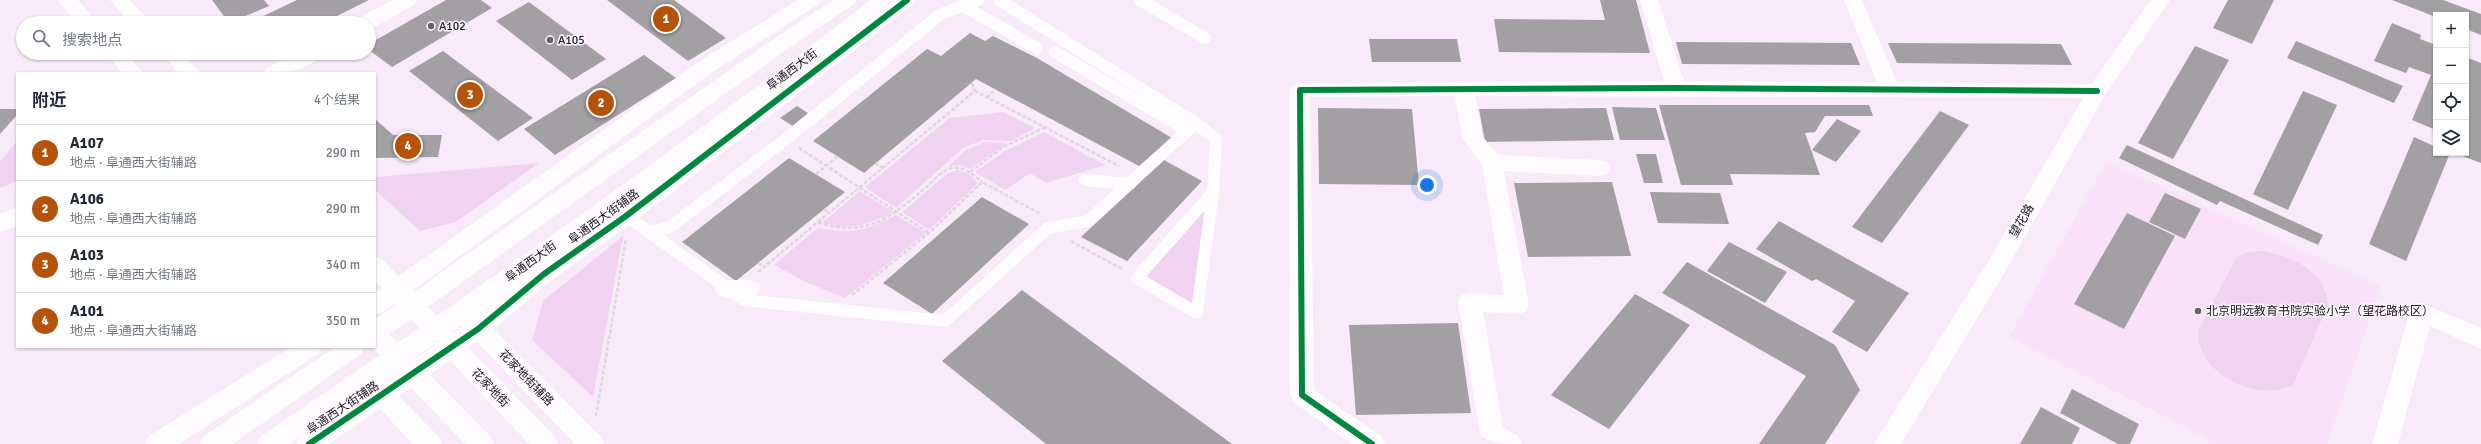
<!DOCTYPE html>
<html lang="zh">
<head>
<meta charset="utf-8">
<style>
  body { margin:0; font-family:Signika,"Noto Sans SC",sans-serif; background:#f6f6f7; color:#1f2937 }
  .controls { position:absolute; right:12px; top:12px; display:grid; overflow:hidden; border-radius:0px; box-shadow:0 1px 3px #0004 }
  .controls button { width:36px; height:36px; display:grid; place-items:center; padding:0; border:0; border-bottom:1px solid #e0e1e3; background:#fff; color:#1f2937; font:20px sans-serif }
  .you { position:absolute; left:1427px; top:185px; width:14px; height:14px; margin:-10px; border:3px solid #fff; border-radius:50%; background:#1a73e8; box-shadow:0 0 0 6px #1a73e833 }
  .badge { display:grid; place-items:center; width:26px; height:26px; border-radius:50%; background:#b45309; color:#fff; font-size:13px; font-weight:700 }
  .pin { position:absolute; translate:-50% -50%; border:2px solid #fff; box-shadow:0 1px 4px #0006 }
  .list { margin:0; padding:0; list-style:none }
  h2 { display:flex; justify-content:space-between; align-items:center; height:52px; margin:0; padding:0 16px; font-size:17px }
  h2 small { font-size:13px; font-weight:400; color:#747a83 }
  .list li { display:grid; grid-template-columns:26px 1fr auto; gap:12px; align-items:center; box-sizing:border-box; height:56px; padding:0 16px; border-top:1px solid #e0e1e3 }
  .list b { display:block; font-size:15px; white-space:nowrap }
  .list p { margin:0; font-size:13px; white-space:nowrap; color:#747a83 }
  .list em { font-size:13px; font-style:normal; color:#747a83 }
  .icon { flex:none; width:22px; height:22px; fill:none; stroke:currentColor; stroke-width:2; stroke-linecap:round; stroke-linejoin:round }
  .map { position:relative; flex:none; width:2481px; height:444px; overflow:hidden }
  .search { position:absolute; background:#fff; box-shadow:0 1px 3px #0004; left:16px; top:16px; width:360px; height:44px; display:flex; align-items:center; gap:10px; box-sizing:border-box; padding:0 14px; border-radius:22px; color:#747a83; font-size:15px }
  .panel { position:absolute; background:#fff; box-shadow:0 1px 3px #0004; left:16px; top:72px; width:360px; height:276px; border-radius:0px }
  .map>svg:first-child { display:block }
</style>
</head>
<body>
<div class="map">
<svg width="2481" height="444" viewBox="0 0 2481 444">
  <rect width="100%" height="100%" fill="#f8eaf8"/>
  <!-- built -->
  <path fill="#f9e1f9" d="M2106,162L2381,286L2327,444H2218L2009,337Z"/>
  <!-- green -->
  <path fill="#f0d2f1" d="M1003,112L1035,128L1012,141L983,140L963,148L896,208L865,187L950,118Z
    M1044,132L1105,165L1046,183L1030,173L1005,190L975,172L1005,151Z
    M17,141V181L0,188V162Z
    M985,142L1007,143L970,169L959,165L948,167L966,150Z
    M539,163L456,222L420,231L375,190V177Z
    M958,170L969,174L978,183L929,230L902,212L948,173Z
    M860,191L893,212C868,225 850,231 822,223Z
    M1205,208L1192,304L1145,277Z
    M896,215L926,233L845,298L806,282L774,265L818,228C850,234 868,231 896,215Z
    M623,236L593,397L532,340L543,301Z
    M2262,251C2292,256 2326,271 2328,305L2293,385C2257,403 2197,375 2198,331L2237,257L2248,252Z"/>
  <!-- building -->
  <path fill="#a2a0a2" d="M212,0H264L269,6L229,23Z
    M297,0H369L323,23H249Z
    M446,0H481L492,8L392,67L369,50V44Z
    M607,0H674L726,38L688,61Z
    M1600,0H1636L1650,53L1499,52L1494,19L1605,20Z
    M2228,0H2274L2252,44L2213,28Z
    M2392,0H2443L2481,14V35L2466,29V15H2436V17Z
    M529,2L606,59L572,80L496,21Z
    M2392,23L2421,35L2420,39L2436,45V130L2412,120L2431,75L2409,67L2406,73L2374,61Z
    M970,33L985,41L993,36L1037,58L1172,138L1139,166L976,79L864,173L813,141L927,49L941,56Z
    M1369,39H1457L1461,62H1372Z
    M2296,41L2403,86L2394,103L2287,58Z
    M1676,42L1851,43L1860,65L1682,64Z
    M1888,43L2061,44L2072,65L1897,63Z
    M2195,46L2229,60L2173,159L2138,143Z
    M443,51L533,118L498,141L409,71Z
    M644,55L676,78L555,155L524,129Z
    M2466,57L2481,63V163L2460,155L2466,153Z
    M2303,91L2337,105L2288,210L2253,194Z
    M1659,105H1869L1873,116H1825L1815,132L1805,133L1820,175L1730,174L1733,185H1681Z
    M797,106L808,113L793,126L780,118Z
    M1612,107L1656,108L1665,140H1620Z
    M1318,108L1412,109L1419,185L1319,184Z
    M1606,108L1614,140L1485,142L1479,109Z
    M0,109H17V115L0,134Z
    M1940,111L1969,125L1882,243L1852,227Z
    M375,119L393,135H442L438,157L375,158Z
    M1837,119L1861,131L1836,162L1812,150Z
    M2414,137L2436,147V153H2450L2406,261L2369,244Z
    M2127,145L2323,235L2318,245L2220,201L2217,205L2119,158Z
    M1636,154H1656L1663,183H1644Z
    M789,158L845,192L736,281L682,242Z
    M1164,160L1202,181L1127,261L1081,237Z
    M1612,182L1631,256L1528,257L1514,183Z
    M1650,192L1720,193L1729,224L1658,223Z
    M2165,193L2201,209L2185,239L2149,222Z
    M982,197L1029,224L932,314L883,283Z
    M2127,213L2175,236L2124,329L2074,304Z
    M1779,221L1909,293L1867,352L1832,332L1855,301L1816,279L1812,281L1756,249Z
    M1729,242L1787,272L1765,303L1707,271Z
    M1687,262L1835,345L1860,390L1825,444H1759L1806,376L1662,293Z
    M1022,290L1159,391L1232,444H1046L942,361Z
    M1635,294L1690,325L1609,429L1551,395Z
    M1458,323L1471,413L1356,415L1349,325Z
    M2072,389L2139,424L2130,444H2118L2060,413Z
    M2041,407L2080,428L2072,444H2020Z"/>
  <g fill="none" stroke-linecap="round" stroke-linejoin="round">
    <!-- path -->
    <path stroke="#dcd8dc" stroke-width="2.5" stroke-dasharray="4 2" stroke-linecap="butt" d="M972,83L975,91
      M987,98L995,89
      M799,148L929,233
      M875,163L883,168
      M970,172L1003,147L1044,128
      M816,174L838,156
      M824,209L830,213
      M818,223C870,237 889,218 928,186C935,179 942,170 952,168C965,166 973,175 982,182
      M1071,241L1124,270
      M758,263L764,267
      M758,272L975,91L1119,166
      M852,295L929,233L982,182L1041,214
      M596,416L626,239"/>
    <!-- service -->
    <path stroke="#fefcfe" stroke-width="12" d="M999,0L1196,123L1216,139L1213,192
      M1140,0L1205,38
      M965,7L1037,48
      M1055,52L1188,131
      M1085,180L1130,184
      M1213,192L1197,313L1137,278Z
      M621,212L744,300L945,321L1048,228L1088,221L1196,123
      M648,232L670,227L786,139L941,14L978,0"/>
    <!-- minor -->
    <path fill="#fefcfe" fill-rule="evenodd" d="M393,0H417L415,4L373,28L369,29V23H356L359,18Z
      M798,0H821L819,4L714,71L383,312L375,314V293L700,61Z
      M894,0H916L914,4L634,222L552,280L494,329L600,436L604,444H575L477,342L399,396L438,436L442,444H413L380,409L329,444H296L300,436L364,393L359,384L362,377L371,374L383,380L462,327L457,319L461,312L469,310L479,314L536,268L618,210Z
      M1640,0H1658L1684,81L1877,82L1844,0H1862L1897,82L2097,84L2104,86L2107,91L2104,96L2097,98L1475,96L1483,137L1498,155L1599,160L1607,162L1610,168L1607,174L1599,176L1504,171L1529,305L1525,312L1517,314L1483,312L1503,427L1518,436L1522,444C1506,444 1487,444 1480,433L1458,302L1462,295L1470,293L1504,295L1482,165L1463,139L1455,96L1310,97L1314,390L1381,436L1385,444H1352L1293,402L1290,395V90L1293,85L1300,83L1664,81Z
      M295,53H321C310,72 283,73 264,73L267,68Z
      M17,208V226L0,232V214Z
      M726,280H749L757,283L760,289L757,295C745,300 730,300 718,295L715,289L718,283Z
      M2422,303L2481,328V349L2430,326L2398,444H2372L2410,312L2414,305Z
      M291,347H322L318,354L179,444H145L149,436Z"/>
    <!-- tertiary -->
    <path fill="#fefcfe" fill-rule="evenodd" d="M58,0H78L98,23H77Z
      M110,0H130L151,23H130Z
      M2151,0H2170L2105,95L2005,272L1901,444H1874L1989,260L2090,86Z
      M105,53H126L143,73H122Z
      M161,53H183L200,73H178Z
      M375,257L383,260L421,299L425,306L421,313C402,319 387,294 375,281Z"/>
    <!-- secondary -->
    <path fill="#fefcfe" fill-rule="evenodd" d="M413,297L421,299L554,436L558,444H529L405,313L401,306L405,299Z
      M375,325L383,328L490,436L494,444H465L372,347H375Z"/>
    <!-- primary -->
    <path fill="#fefcfe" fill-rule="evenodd" d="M834,0H856L854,4L792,46L383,339L375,342V319L778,36Z
      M871,0H892L816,63L471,319L290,444H257L261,436C468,296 673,153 871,0Z
      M335,347H365L361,354L233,444H200L204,436Z"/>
    <defs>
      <path id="cycleway" d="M309,444L478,329L544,274L626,216L907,0
        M1372,444L1302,395L1300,90L1676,88L2097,91"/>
    </defs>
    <!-- cycleway casing -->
    <use href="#cycleway" stroke="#fef9fe" stroke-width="8"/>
    <!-- cycleway -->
    <use href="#cycleway" stroke="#00873e" stroke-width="6"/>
  </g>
  <!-- markers -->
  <g fill="#6a606a" stroke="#fef9fe" stroke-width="1.5">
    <circle cx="431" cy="26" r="4"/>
    <circle cx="550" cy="40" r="4"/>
    <circle cx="2198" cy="311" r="4"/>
  </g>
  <g text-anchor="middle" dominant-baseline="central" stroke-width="3" stroke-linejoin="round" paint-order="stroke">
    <!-- poi labels -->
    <g font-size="12" fill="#1e151e" stroke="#fef9fe" text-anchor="start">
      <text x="439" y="26">A102</text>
      <text x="558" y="40">A105</text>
      <text x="2206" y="311">北京明远教育书院实验小学（望花路校区）</text>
    </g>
    <!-- street labels -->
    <g font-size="12" fill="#1e151e" stroke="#fef9fe">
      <text transform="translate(792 70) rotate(-37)">阜通西大街</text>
      <text transform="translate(604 217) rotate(-36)">阜通西大街辅路</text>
      <text transform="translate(2022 221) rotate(-60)">望花路</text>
      <text transform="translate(531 262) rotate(-36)">阜通西大街</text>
      <text transform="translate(526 378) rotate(46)">花家地街辅路</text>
      <text transform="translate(490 388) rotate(46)">花家地街</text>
      <text transform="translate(343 408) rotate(-34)">阜通西大街辅路</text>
    </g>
  </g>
</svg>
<div class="controls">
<button>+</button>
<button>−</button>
<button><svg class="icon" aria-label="locate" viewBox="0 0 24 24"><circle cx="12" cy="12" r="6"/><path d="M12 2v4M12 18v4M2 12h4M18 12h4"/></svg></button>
<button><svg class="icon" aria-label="layers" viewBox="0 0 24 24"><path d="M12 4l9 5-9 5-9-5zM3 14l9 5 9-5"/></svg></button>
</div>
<div class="you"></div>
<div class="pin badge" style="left:666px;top:19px">1</div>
<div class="pin badge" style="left:601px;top:103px">2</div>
<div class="pin badge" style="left:470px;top:95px">3</div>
<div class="pin badge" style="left:408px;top:146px">4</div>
<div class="search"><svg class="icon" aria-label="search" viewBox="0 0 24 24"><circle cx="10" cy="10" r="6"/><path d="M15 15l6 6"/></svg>搜索地点</div>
<section class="panel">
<h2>附近<small>4个结果</small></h2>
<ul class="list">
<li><span class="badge">1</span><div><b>A107</b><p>地点 · 阜通西大街辅路</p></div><em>290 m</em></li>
<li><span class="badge">2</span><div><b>A106</b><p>地点 · 阜通西大街辅路</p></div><em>290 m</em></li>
<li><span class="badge">3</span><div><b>A103</b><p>地点 · 阜通西大街辅路</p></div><em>340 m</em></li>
<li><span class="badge">4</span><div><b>A101</b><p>地点 · 阜通西大街辅路</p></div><em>350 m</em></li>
</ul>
</section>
</div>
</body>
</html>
